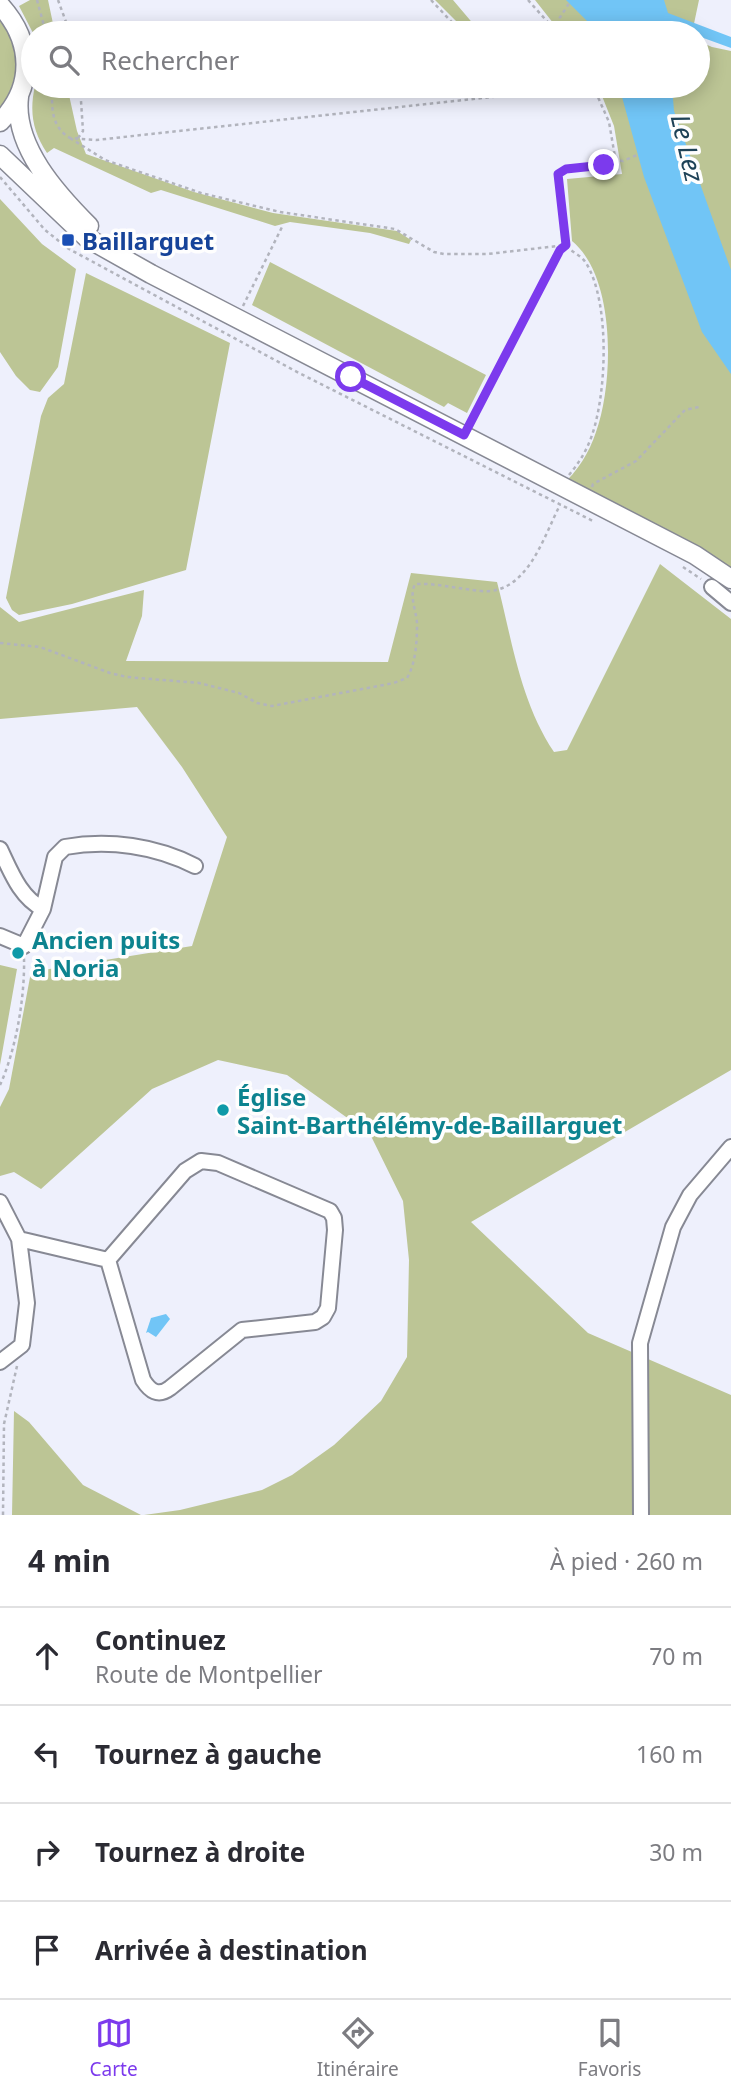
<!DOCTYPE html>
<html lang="fr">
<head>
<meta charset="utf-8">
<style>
  body { margin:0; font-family:"Noto Sans",sans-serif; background:#f2f2f3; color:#2b2b33 }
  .stop { position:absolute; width:21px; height:21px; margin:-16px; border:5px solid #7c3aed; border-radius:50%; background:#fff }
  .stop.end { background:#7c3aed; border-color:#fff; box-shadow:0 2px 7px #0008 }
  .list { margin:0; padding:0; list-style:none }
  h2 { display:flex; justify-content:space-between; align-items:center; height:91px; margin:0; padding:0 28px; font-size:30px }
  h2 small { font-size:23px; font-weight:400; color:#7c7c81 }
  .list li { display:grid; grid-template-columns:46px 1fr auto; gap:21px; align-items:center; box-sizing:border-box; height:98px; padding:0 28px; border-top:2px solid #e1e1e2 }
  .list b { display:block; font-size:26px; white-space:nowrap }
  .list p { margin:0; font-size:23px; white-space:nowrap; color:#7c7c81 }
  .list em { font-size:23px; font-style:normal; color:#7c7c81 }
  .icon { flex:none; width:38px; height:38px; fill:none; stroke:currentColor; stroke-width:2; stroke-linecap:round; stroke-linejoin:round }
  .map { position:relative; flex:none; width:731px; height:1515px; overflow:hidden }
  .search { position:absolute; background:#fff; box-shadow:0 4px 18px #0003; left:21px; right:21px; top:21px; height:77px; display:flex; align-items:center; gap:18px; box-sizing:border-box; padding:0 24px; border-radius:38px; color:#7c7c81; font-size:26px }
  .sheet { height:483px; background:#fff }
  nav { display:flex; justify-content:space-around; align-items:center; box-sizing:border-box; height:98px; border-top:2px solid #e1e1e2; background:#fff; font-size:19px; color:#7c7c81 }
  nav a { display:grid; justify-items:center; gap:4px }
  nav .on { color:#7c3aed }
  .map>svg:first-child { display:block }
</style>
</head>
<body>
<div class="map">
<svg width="731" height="1515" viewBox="0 0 731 1515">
  <rect width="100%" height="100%" fill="#eef0fc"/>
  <!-- green -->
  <path fill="#bcc595" d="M30,0H48L55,33H33L19,6Z
    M435,0H453L481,33H468Z
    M535,0H699L692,33H561Z
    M0,17C24,53 20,75 0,111Z
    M698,41L712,47L731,51V579L561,486C578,471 589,453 596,432C614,382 616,277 572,241L567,179L622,174L614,126L598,86H698Z
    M35,86H67L77,131L86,154L194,192L273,213L397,231L411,240L409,244L370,233L290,222L275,226L161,190L151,193L54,148L47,153C33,132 29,112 35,86Z
    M0,199L42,244L76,269L58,367L40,392L30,390L16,376L0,352Z
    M270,262L486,375L467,413L448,403L444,407L252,305Z
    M86,273L230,343L186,570L72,604L19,615L12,610L6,598L41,416L48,398L64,384Z
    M660,564L731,619V1070L471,1222L588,1333L731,1395V1515H144L180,1510L262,1490L292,1475L334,1445L381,1401L407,1357L409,1260L403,1201L370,1134L287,1075L218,1060L152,1089L41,1189L14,1172L0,1176V1107L9,1089L31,972L192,946L227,837L182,767L137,707L0,719V607L19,622L144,590L142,616L126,661L388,662L411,573L497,582C512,640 520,701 554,752L567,750Z
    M0,965L17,969L0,1065Z
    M14,1411L29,1422L83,1485L141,1515H12Z"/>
  <!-- water -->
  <path fill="#71c5f6" d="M566,0H664L668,13L731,37V48L698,36V33L669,26L666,27L667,33H599Z
    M619,86H672L674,111L731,270V374L702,332L644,177Z
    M166,1314L170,1319L156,1337L148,1332L146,1333L151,1318Z"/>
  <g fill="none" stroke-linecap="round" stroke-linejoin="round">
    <defs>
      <path id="minor" d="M712,587L731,603
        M0,849C11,872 20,897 43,909L24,946L0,936
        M43,909L55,857L65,847C109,839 156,846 195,866
        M201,1161L218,1163L330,1211L334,1218L335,1230L328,1308L323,1317L315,1322L242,1330L170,1388C158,1397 150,1391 143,1380L108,1260L185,1171Z
        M0,1202L19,1239L27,1303L22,1345L0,1362
        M19,1239L108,1260
        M641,1515L640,1343L673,1227L690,1195L731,1147"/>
      <path id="major" d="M0,5C33,41 35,87 0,122
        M19,97C13,146 57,194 89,226
        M0,155L87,238L151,274L695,555L731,579"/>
    </defs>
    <!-- minor casing -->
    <use href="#minor" stroke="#878994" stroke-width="18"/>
    <!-- major casing -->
    <use href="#major" stroke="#878994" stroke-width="21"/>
    <!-- path -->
    <path stroke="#b2b4bd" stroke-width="2.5" stroke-dasharray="3.5 3.5" stroke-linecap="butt" d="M37,0L46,33
      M58,0L70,33
      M431,0L462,33
      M528,0L553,28L570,2
      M52,86C52,106 50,126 70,138L96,140L510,95
      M507,86L510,95L572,86
      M70,138L105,160L201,193L280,212L395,229L434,252L444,254H488L566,245
      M78,138L83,131L80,86
      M613,160L623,161L637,155
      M0,177L45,230L69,249L299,373L593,521
      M243,306L282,227
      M470,423L478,405L563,247
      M569,475C577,465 584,455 589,443C607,401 611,303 586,263C581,255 571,252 566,245L558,179L561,170L610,163L615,157L609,122L593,86
      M592,487L593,484L636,461L685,410L699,407
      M683,567L701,579
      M0,643L40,647L110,673L127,677L199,683L239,693L257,703L272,706L394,683L407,678C416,663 417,641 417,623C416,609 409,597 415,584C437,583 459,589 481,591C527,595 543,538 560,505
      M0,1085C16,1050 25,997 24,958
      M3,1515L4,1424L17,1366"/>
    <!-- minor -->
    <use href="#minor" stroke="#fff" stroke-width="14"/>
    <!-- major -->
    <use href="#major" stroke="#fff" stroke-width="18"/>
  </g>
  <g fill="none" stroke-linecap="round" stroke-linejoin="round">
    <!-- route -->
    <path stroke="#7c3aed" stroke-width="9" d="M351,377L464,435L560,250L566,245L558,174L566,169L604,165"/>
  </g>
  <!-- markers -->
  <rect fill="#1a4fb4" stroke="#fefefe" stroke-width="2.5" x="61" y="233" width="14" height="14" rx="3.5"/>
  <g fill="#0f9aa8" stroke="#fefefe" stroke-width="2.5">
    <circle cx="18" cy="953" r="7"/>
    <circle cx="223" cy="1110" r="7"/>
  </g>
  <g text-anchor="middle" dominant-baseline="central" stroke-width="7" stroke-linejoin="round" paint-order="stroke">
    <!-- transit labels -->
    <g font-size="24" font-weight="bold" fill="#164399" stroke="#fefefe" text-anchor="start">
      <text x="82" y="240">Baillarguet</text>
    </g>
    <!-- culture labels -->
    <g font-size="24" font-weight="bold" fill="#0d838f" stroke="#fefefe" text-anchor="start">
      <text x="32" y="939">Ancien puits<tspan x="32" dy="28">à Noria</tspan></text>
      <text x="237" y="1096">Église<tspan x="237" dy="28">Saint-Barthélémy-de-Baillarguet</tspan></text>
    </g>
    <!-- water labels -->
    <g font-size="26" font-style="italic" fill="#1e4257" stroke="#fefefe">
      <text transform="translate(688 148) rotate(77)">Le Lez</text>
    </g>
  </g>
</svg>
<div class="stop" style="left:351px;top:377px"></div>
<div class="stop end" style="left:604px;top:165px"></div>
<div class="search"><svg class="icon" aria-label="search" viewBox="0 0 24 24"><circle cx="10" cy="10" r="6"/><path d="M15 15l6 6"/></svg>Rechercher</div>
</div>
<section class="sheet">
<h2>4 min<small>À pied · 260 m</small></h2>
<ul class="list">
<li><svg class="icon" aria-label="ahead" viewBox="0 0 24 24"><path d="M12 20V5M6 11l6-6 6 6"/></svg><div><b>Continuez</b><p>Route de Montpellier</p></div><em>70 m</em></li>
<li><svg class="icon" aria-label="left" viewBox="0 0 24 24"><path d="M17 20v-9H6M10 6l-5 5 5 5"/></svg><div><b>Tournez à gauche</b></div><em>160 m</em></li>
<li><svg class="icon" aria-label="right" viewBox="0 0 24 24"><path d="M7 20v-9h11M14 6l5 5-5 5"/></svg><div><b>Tournez à droite</b></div><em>30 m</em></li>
<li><svg class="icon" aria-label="arrive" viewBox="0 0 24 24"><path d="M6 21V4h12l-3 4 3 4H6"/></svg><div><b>Arrivée à destination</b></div></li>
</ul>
</section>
<nav>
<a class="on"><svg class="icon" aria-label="map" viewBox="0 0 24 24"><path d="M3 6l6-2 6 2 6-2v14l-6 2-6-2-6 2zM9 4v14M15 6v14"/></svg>Carte</a>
<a><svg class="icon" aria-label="directions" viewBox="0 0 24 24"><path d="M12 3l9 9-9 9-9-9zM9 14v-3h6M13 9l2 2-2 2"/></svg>Itinéraire</a>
<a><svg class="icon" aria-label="saved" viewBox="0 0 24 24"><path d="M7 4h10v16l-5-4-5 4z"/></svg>Favoris</a>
</nav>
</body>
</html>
